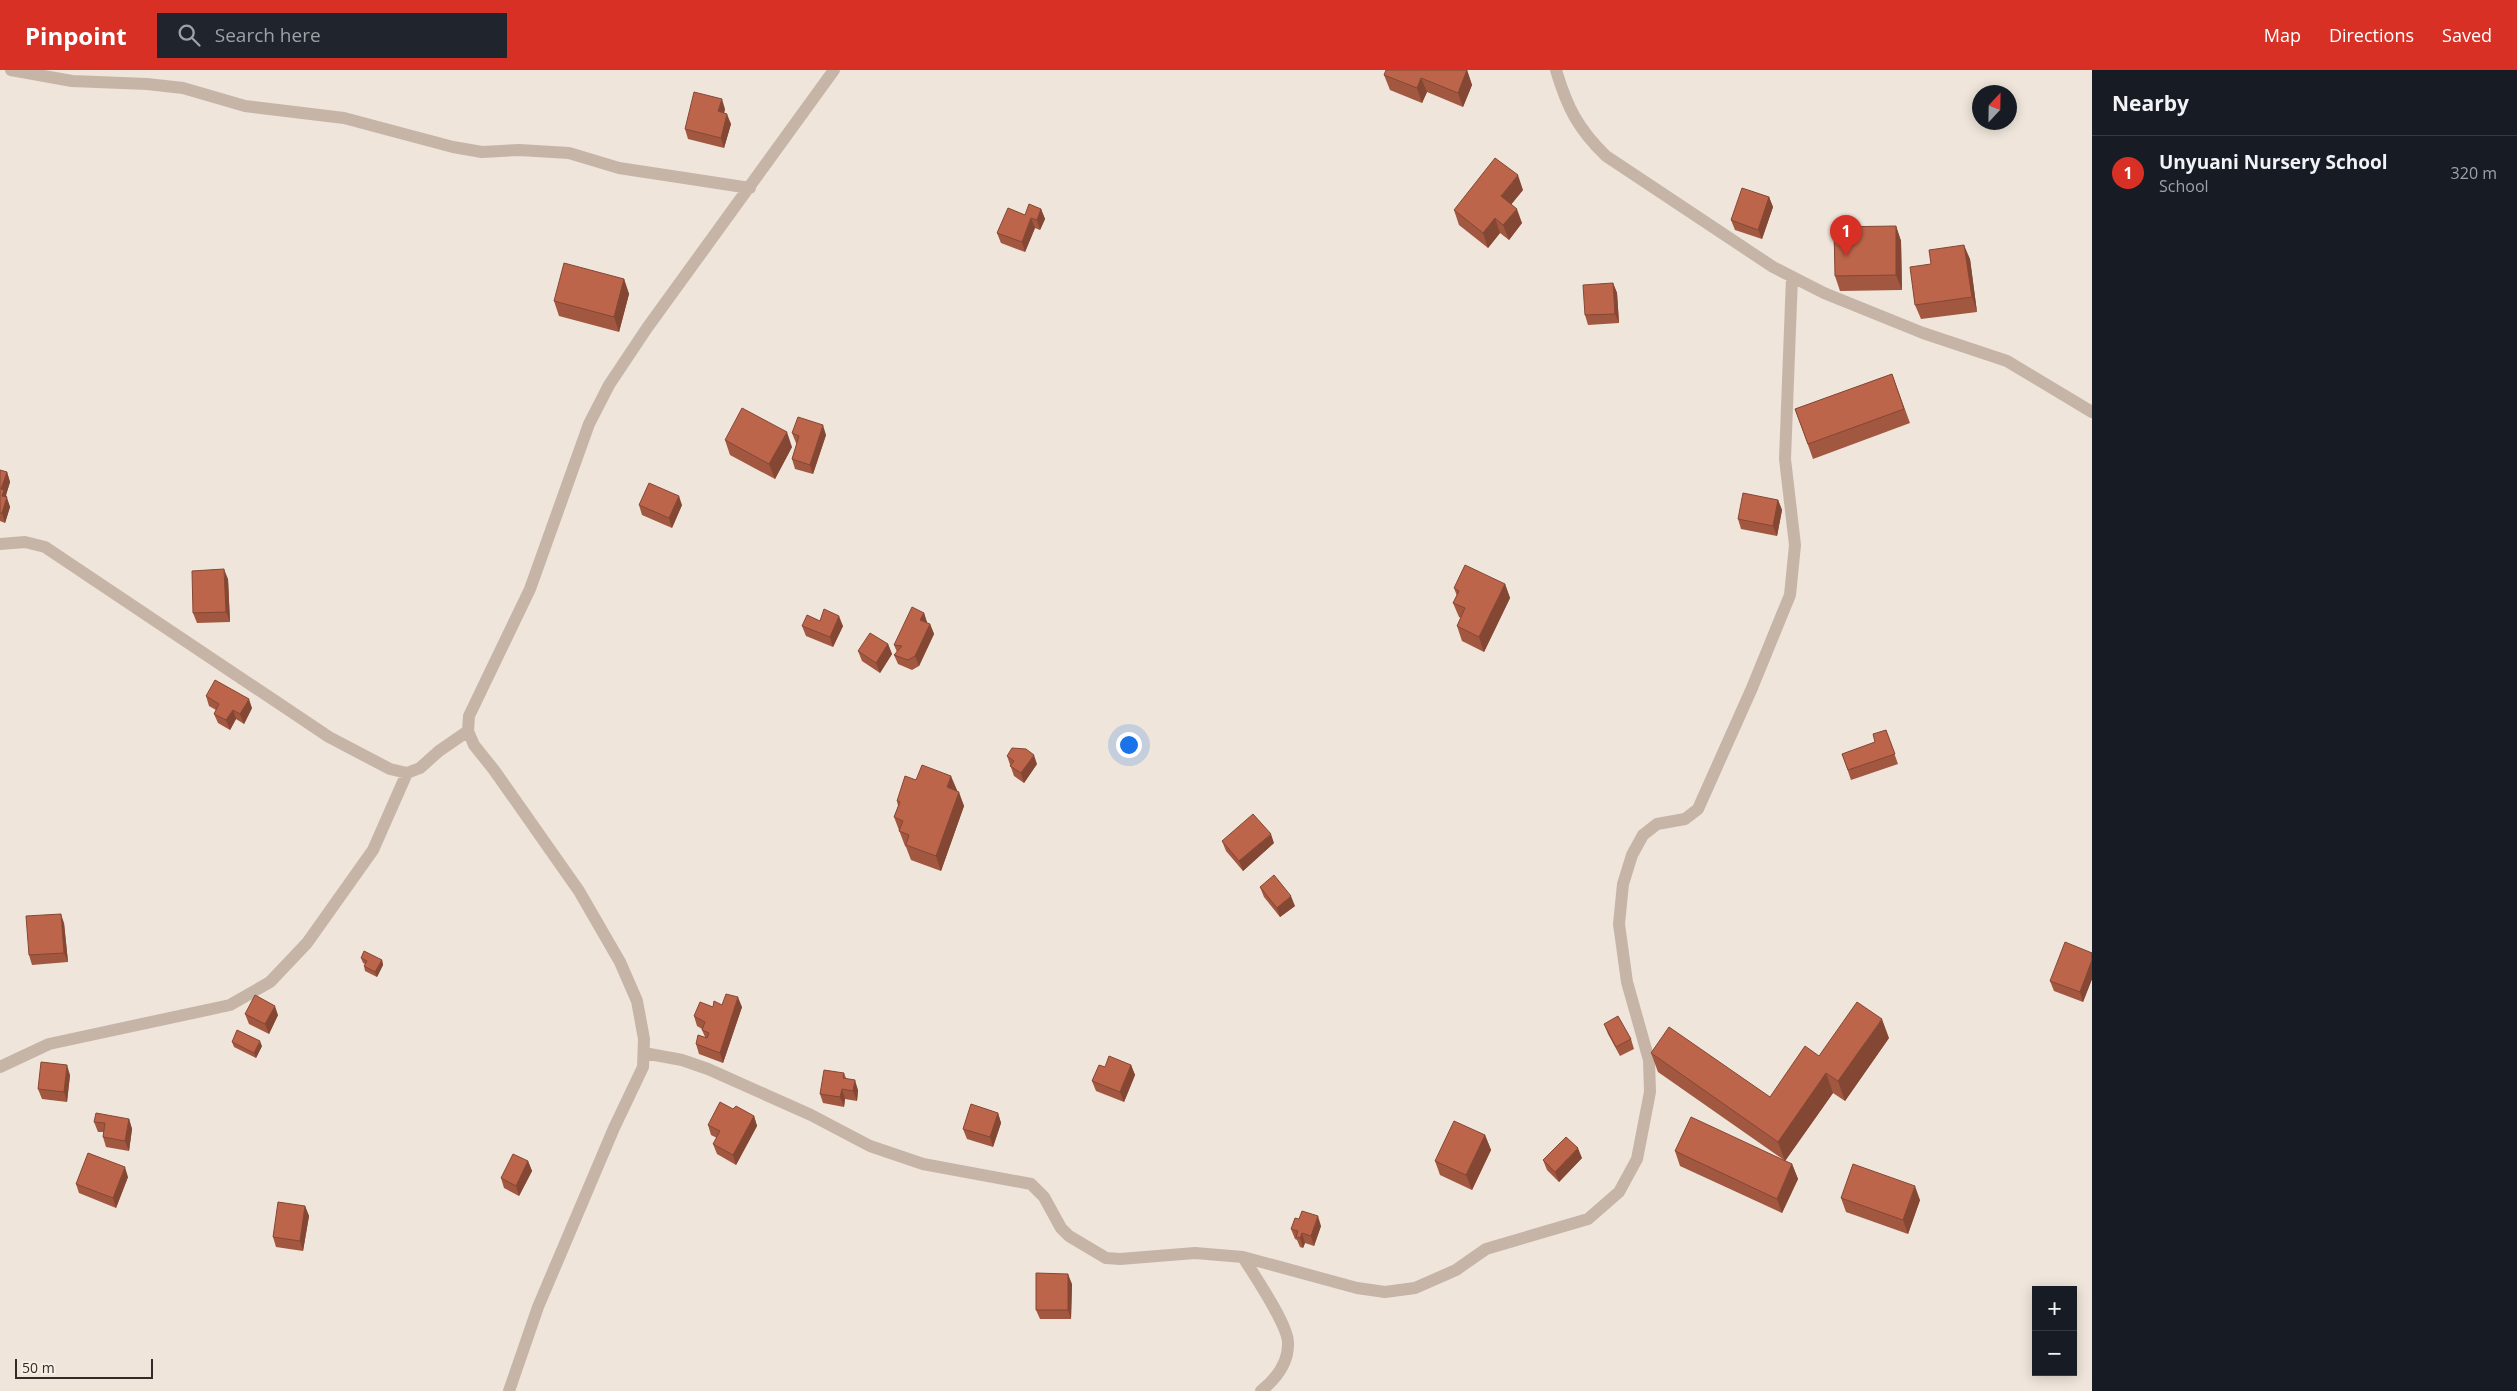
<!DOCTYPE html>
<html lang="en">
<head>
<meta charset="utf-8">
<style>
  body { margin:0; font-family:"Open Sans",sans-serif; background:#20242c; color:#f1f3f6 }
  .controls { position:absolute; right:15px; bottom:15px; display:grid; overflow:hidden; border-radius:0px; box-shadow:0 2px 12px #0003 }
  .controls button { width:45px; height:45px; display:grid; place-items:center; padding:0; border:0; border-bottom:1px solid #363941; background:#171b24; color:#f1f3f6; font:25px sans-serif }
  .compass { position:absolute; left:1972px; top:15px; width:45px; height:45px; border-radius:50%; background:#171b24; box-shadow:0 2px 12px #0003; rotate:22deg }
  .scale { position:absolute; left:15px; bottom:12px; width:138px; box-sizing:border-box; padding-left:5px; border:2px solid #332b27; border-top:0; font-size:14px; line-height:18px; white-space:nowrap; color:#332b27; -webkit-text-stroke:4px #f7efe6; paint-order:stroke }
  .you { position:absolute; left:1128px; top:674px; width:18px; height:18px; margin:-12px; border:4px solid #fff; border-radius:50%; background:#1a73e8; box-shadow:0 0 0 8px #1a73e833 }
  .badge { display:grid; place-items:center; width:32px; height:32px; border-radius:50%; background:#d93025; color:#fff; font-size:16px; font-weight:700 }
  .pin { position:absolute; translate:-50% -41px; filter:drop-shadow(0 1px 2px #0008) }
  .pin::after { content:''; position:absolute; top:26px; width:18px; height:15px; background:inherit; clip-path:polygon(0 0,100% 0,50% 100%) }
  .list { margin:0; padding:0; list-style:none }
  h2 { display:flex; justify-content:space-between; align-items:center; height:65px; margin:0; padding:0 20px; font-size:21px }
  h2 small { font-size:16px; font-weight:400; color:#9ea1a6 }
  .list li { display:grid; grid-template-columns:32px 1fr auto; gap:15px; align-items:center; box-sizing:border-box; height:75px; padding:0 20px; border-top:1px solid #363941 }
  .list b { display:block; font-size:19px; white-space:nowrap }
  .list p { margin:0; font-size:16px; white-space:nowrap; color:#9ea1a6 }
  .list em { font-size:16px; font-style:normal; color:#9ea1a6 }
  .icon { flex:none; width:28px; height:28px; fill:none; stroke:currentColor; stroke-width:2; stroke-linecap:round; stroke-linejoin:round }
  .map { position:relative; flex:none; width:2092px; height:1321px; overflow:hidden }
  header { display:flex; align-items:center; gap:30px; box-sizing:border-box; height:70px; padding:0 25px; background:#d93025; color:#fff }
  header strong { font-size:24px }
  nav { display:flex; gap:28px; margin-inline-start:auto; font-size:18px }
  .search { width:350px; height:45px; background:#20242c; display:flex; align-items:center; gap:12px; box-sizing:border-box; padding:0 18px; border-radius:0px; color:#9ea1a6; font-size:19px }
  main { display:flex }
  aside { flex:1; background:#171b24 }
  .map>svg:first-child { display:block }
</style>
</head>
<body>
<header>
<strong>Pinpoint</strong>
<div class="search"><svg class="icon" aria-label="search" viewBox="0 0 24 24"><circle cx="10" cy="10" r="6"/><path d="M15 15l6 6"/></svg>Search here</div>
<nav><a>Map</a><a>Directions</a><a>Saved</a></nav>
</header>
<main>
<div class="map">
<svg width="2092" height="1321" viewBox="0 0 2092 1321">
  <rect width="100%" height="100%" fill="#efe5da"/>
  <g fill="none" stroke-linecap="round" stroke-linejoin="round">
    <!-- minor -->
    <path stroke="#c6b5a7" stroke-width="12" d="M11,0L72,11L147,14L183,18L245,36L344,48L453,77L482,82L519,80L569,83L619,98L750,118
      M1556,0C1567,37 1578,59 1606,86L1773,197L1824,223L1923,263L2007,291L2092,342
      M0,474L25,472L45,477L329,667L390,699L407,703L420,698L439,681L468,661
      M644,983L682,990L708,999L811,1045L870,1076L923,1094L1031,1114L1044,1127L1061,1158L1069,1166L1106,1188L1120,1189L1195,1183L1243,1187L1357,1218L1385,1222L1415,1218L1456,1200L1486,1179L1588,1149L1619,1122L1637,1089L1650,1022L1649,990L1627,912L1619,854L1623,814L1632,785L1643,765L1657,754L1685,749L1698,739L1752,618L1790,525L1795,475L1785,389L1792,207
      M0,997L49,974L230,935L270,912L307,873L373,780L407,703
      M1243,1187C1254,1205 1287,1253 1288,1272C1289,1292 1276,1309 1261,1321
      M509,1321L538,1237L614,1058L643,997L644,969L637,931L620,892L579,821L494,700L474,675L468,661L469,646L530,519L589,354L609,315L647,258L834,0"/>
  </g>
  <!-- wall -->
  <path fill="#a25740" d="M1467,0L1472,15L1463,37L1427,22L1422,33L1390,20L1384,5Z
    M725,39L724,43L731,54L724,78L688,69L685,59Z
    M1523,120L1511,134L1522,153L1509,170L1500,163L1488,178L1459,155L1454,140Z
    M1769,127L1773,137L1762,169L1735,160L1731,150Z
    M1041,139L1045,149L1040,160L1035,158L1025,182L1001,173L997,163L1025,145Z
    M1896,156L1901,171L1902,220L1840,221L1835,206Z
    M1970,189L1977,242L1921,249L1915,235Z
    M624,209L629,224L619,262L559,246L554,231Z
    M1613,213L1617,223L1619,253L1588,255L1585,245Z
    M1892,304L1910,353L1813,389L1795,339Z
    M792,363L826,365L813,404L795,399L792,389L797,374L796,373Z
    M725,370L792,377L775,409L730,385Z
    M0,400L7,402L10,412L6,425L10,437L5,453L0,451Z
    M1778,430L1782,440L1777,466L1741,459L1738,449Z
    M639,435H682L672,458L642,445Z
    M228,509L230,552L197,553L193,543Z
    M1505,514L1510,528L1484,582L1462,571L1457,556L1461,548L1459,547L1453,533L1457,526L1454,518Z
    M924,543L927,553L930,554L934,564L919,596L912,600L898,594L894,585L897,582L894,575Z
    M820,551L843,556L833,577L806,566L802,556Z
    M888,574L892,584L880,603L862,591L858,581Z
    M206,626L252,638L244,654L236,649L230,660L218,653L214,644L216,640L209,636Z
    M1886,660L1898,694L1851,710L1842,684L1875,672Z
    M1007,686L1037,694L1024,713L1014,706Z
    M916,710L957,720L964,736L941,801L911,790L906,777L905,776L894,747L898,736L897,731Z
    M1222,771L1274,773L1243,801L1226,781Z
    M1260,817L1295,836L1280,847L1264,827Z
    M64,853L68,892L32,895L29,885Z
    M2092,883V909L2083,932L2054,921L2050,911Z
    M361,888L382,890L383,895L377,907L365,901L364,896L365,894L363,893Z
    M722,935L742,937L723,993L699,984L696,974L705,967L702,960V959L697,956L694,946L713,937Z
    M245,944L278,945L269,964L249,954Z
    M1604,954L1631,969L1634,979L1620,986L1608,964Z
    M1889,968L1845,1031L1833,1023L1785,1091L1792,1094L1798,1109L1782,1143L1680,1096L1675,1081L1784,1090L1658,1002L1651,983L1770,1027L1819,986Z
    M232,972L262,976L256,988L234,977Z
    M1131,995L1135,1005L1124,1032L1096,1021L1092,1011L1105,997Z
    M844,1003L846,1008L858,1020L857,1031L845,1029L844,1037L823,1033L820,1024Z
    M70,1005L67,1032L42,1029L38,1019Z
    M733,1039L754,1046L757,1056L736,1095L717,1084L713,1074L717,1068L711,1065L708,1055Z
    M998,1043L1001,1053L993,1077L967,1069L963,1059Z
    M129,1049L132,1059L129,1081L106,1077L103,1067V1062H98L94,1052Z
    M1485,1065L1491,1080L1472,1120L1440,1105L1435,1091Z
    M1582,1088L1559,1112L1547,1100L1543,1090Z
    M528,1091L532,1101L519,1126L504,1118L501,1108Z
    M128,1107L116,1138L79,1123L76,1114Z
    M1841,1128L1920,1130L1908,1164L1846,1142Z
    M305,1136L309,1146L303,1181L276,1177L273,1167Z
    M1321,1156L1314,1176L1305,1173L1303,1178L1300,1177L1297,1170L1295,1169L1291,1159Z
    M1072,1214L1071,1249H1040L1036,1240Z"/>
  <!-- shaded-wall -->
  <path fill="#844734" d="M1467,0L1472,15L1463,37L1458,23Z
    M1421,8L1427,22L1422,33L1417,18Z
    M722,29L725,39L722,51L718,41Z
    M727,44L731,54L724,78L721,68Z
    M1518,105L1523,120L1506,141L1501,126Z
    M1769,127L1773,137L1762,169L1758,160Z
    M1041,139L1045,149L1040,160L1037,150Z
    M1517,139L1522,153L1509,170L1503,155Z
    M1031,148L1035,158L1025,182L1022,172Z
    M1495,148L1500,163L1488,178L1483,163Z
    M1896,156L1901,171L1902,220L1896,205Z
    M1964,175L1970,189L1977,242L1972,227Z
    M624,209L629,224L619,262L614,247Z
    M1613,213L1617,223L1619,253L1615,244Z
    M823,355L826,365L813,404L810,395Z
    M787,362L792,377L775,409L769,394Z
    M7,402L10,412L6,425L10,437L5,453L2,443L1,419Z
    M679,426L682,435L672,458L669,448Z
    M1778,430L1782,440L1777,466L1773,456Z
    M224,499L228,509L230,552L226,542Z
    M1505,514L1510,528L1484,582L1479,567Z
    M924,543L927,552L924,559L920,550Z
    M839,546L843,556L833,577L830,567Z
    M930,554L934,564L919,596L915,586Z
    M888,574L892,584L880,603L876,593Z
    M249,629L252,638L244,654L240,644Z
    M233,640L236,649L230,660L226,650Z
    M1034,685L1037,694L1024,713L1021,703Z
    M951,706L957,720L952,732L947,717Z
    M959,722L964,736L941,801L936,786Z
    M1271,764L1274,773L1243,801L1239,791Z
    M1291,826L1295,836L1280,847L1277,838Z
    M61,844L64,853L68,892L64,883Z
    M382,890L383,895L377,907L375,902Z
    M2092,890V909L2083,932L2080,922Z
    M738,927L742,937L723,993L720,983Z
    M275,936L278,945L269,964L265,954Z
    M1882,949L1889,968L1845,1031L1838,1011Z
    M260,971L262,976L256,988L254,983Z
    M67,995L70,1005L67,1032L64,1022Z
    M1131,995L1135,1005L1124,1032L1120,1022Z
    M1826,1003L1833,1023L1785,1091L1778,1072Z
    M855,1010L858,1020L857,1031L853,1021Z
    M842,1019L845,1029L844,1037L840,1027Z
    M998,1043L1001,1053L993,1077L990,1067Z
    M754,1046L757,1056L736,1095L733,1085Z
    M129,1049L132,1059L129,1081L125,1071Z
    M1485,1065L1491,1080L1472,1120L1466,1105Z
    M1578,1078L1582,1088L1559,1112L1555,1102Z
    M528,1091L532,1101L519,1126L516,1116Z
    M1792,1094L1798,1109L1782,1143L1777,1129Z
    M125,1097L128,1107L116,1138L113,1128Z
    M1915,1116L1920,1130L1908,1164L1903,1150Z
    M305,1136L309,1146L303,1181L300,1171Z
    M1318,1146L1321,1156L1314,1176L1311,1166Z
    M1302,1163L1305,1173L1303,1178L1300,1168Z
    M1068,1204L1072,1214L1071,1249L1068,1240Z"/>
  <!-- building -->
  <path fill="#bc654b" stroke="#844734" d="M1386,0H1467L1458,23L1421,8L1417,18L1384,5Z
    M694,22L722,29L718,41L727,44L721,68L685,59Z
    M1495,88L1518,105L1501,126L1517,139L1503,155L1495,148L1483,163L1454,140Z
    M1742,118L1769,127L1758,160L1731,150Z
    M1029,134L1041,139L1037,150L1031,148L1022,172L997,163L1008,138L1025,145Z
    M1896,156V205L1835,206L1834,157Z
    M1964,175L1972,227L1915,235L1910,197L1931,194L1929,180Z
    M564,193L624,209L614,247L554,231Z
    M1613,213L1615,244L1585,245L1583,215Z
    M1892,304L1904,339L1808,374L1795,339Z
    M742,338L787,362L769,394L725,370Z
    M798,347L823,355L810,395L792,389L799,366L792,363Z
    M0,400L7,402L1,419L4,420L2,426L7,427L2,443H0Z
    M649,413L679,426L669,448L639,435Z
    M1743,423L1778,430L1773,456L1738,449Z
    M1465,495L1505,514L1479,567L1457,556L1465,538L1453,533L1459,521L1454,518Z
    M224,499L226,542L193,543L192,501Z
    M912,537L924,543L920,550L930,554L915,586L908,590L894,585L902,576L894,575Z
    M824,539L839,546L830,567L802,556L807,545L820,551Z
    M870,563L888,574L876,593L858,581Z
    M215,610L249,629L240,644L233,640L226,650L214,644L219,634L206,626Z
    M1886,660L1895,684L1848,700L1842,684L1875,672L1873,664Z
    M1012,678L1026,679L1034,685L1021,703L1010,696L1014,691L1007,686Z
    M922,695L951,706L947,717L959,722L936,786L906,775L909,765L899,761L903,751L894,747L900,732L897,731L905,706L916,710Z
    M1253,744L1271,764L1239,791L1222,771Z
    M1274,805L1291,826L1277,838L1260,817Z
    M61,844L64,883L29,885L26,846Z
    M2065,872L2092,883V890L2080,922L2050,911Z
    M364,881L382,890L375,902L364,896L367,891L361,888Z
    M726,924L738,927L720,983L696,974L698,965L707,968L709,963L702,960L705,952L694,946L700,932L713,937L714,931L722,935Z
    M255,925L275,936L265,954L245,944Z
    M1857,932L1882,949L1838,1011L1826,1003L1778,1072L1651,983L1669,957L1770,1027L1805,976L1819,986Z
    M1618,946L1631,969L1616,977L1604,954Z
    M237,960L260,971L254,983L232,972Z
    M1109,986L1131,995L1120,1022L1092,1011L1099,995L1105,997Z
    M41,992L67,995L64,1022L38,1019Z
    M824,1000L844,1003L843,1008L855,1010L853,1021L842,1019L840,1027L820,1024Z
    M720,1032L733,1039L736,1036L754,1046L733,1085L713,1074L720,1061L708,1055Z
    M971,1034L998,1043L990,1067L963,1059Z
    M96,1043L129,1049L125,1071L103,1067L105,1053L94,1052Z
    M1691,1047L1792,1094L1777,1129L1675,1081Z
    M1454,1051L1485,1065L1466,1105L1435,1091Z
    M1566,1067L1578,1078L1555,1102L1543,1090Z
    M88,1083L125,1097L113,1128L76,1114Z
    M513,1084L528,1091L516,1116L501,1108Z
    M1853,1094L1915,1116L1903,1150L1841,1128Z
    M278,1132L305,1136L300,1171L273,1167Z
    M1302,1141L1318,1146L1311,1166L1302,1163L1300,1168L1296,1167L1298,1161L1291,1159L1295,1148L1299,1149Z
    M1036,1203L1068,1204V1240H1036Z"/>
</svg>
<div class="controls">
<button>+</button>
<button>−</button>
</div>
<svg class="compass" viewBox="-18 -18 36 36"><path d="M0-13l5 13h-10z" fill="#e53935"/><path d="M0 13l5-13h-10z" fill="#9ea1a6"/></svg>
<div class="scale">50 m</div>
<div class="you"></div>
<div class="pin badge" style="left:1846px;top:186px">1</div>
</div>
<aside>
<h2>Nearby<small></small></h2>
<ul class="list">
<li><span class="badge">1</span><div><b>Unyuani Nursery School</b><p>School</p></div><em>320 m</em></li>
</ul>
</aside>
</main>
</body>
</html>
